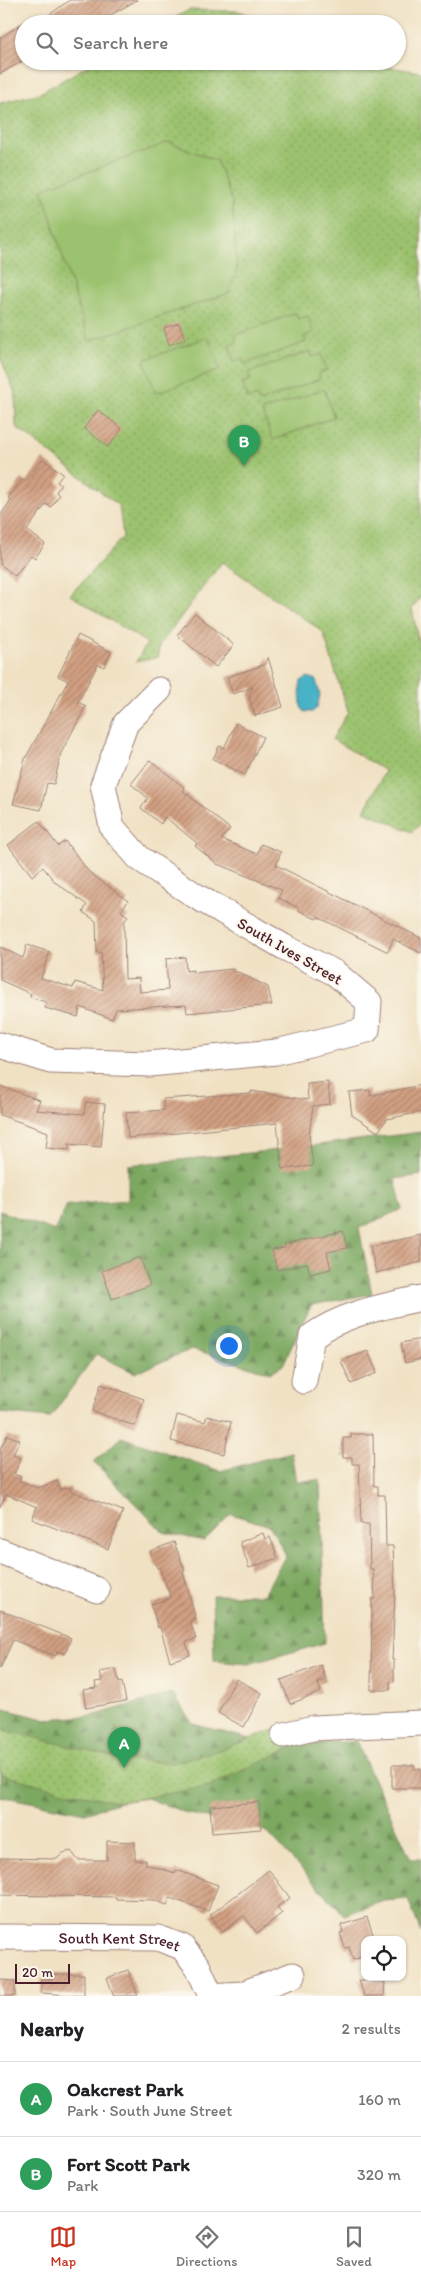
<!DOCTYPE html>
<html lang="en">
<head>
<meta charset="utf-8">
<style>
  body { margin:0; font-family:Itim,sans-serif; background:#f2f2f2; color:#202124 }
  .controls { position:absolute; right:15px; bottom:15px; display:grid; overflow:hidden; border-radius:10px; box-shadow:0 1px 4px #0004 }
  .controls button { width:45px; height:45px; display:grid; place-items:center; padding:0; border:0; border-bottom:1px solid #e0e0e0; background:#fff; color:#202124; font:25px sans-serif }
  .scale { position:absolute; left:15px; bottom:12px; width:55px; box-sizing:border-box; padding-left:5px; border:2px solid #4a1f2b; border-top:0; font-size:14px; line-height:18px; white-space:nowrap; color:#4a1f2b; -webkit-text-stroke:4px #fbf7ec; paint-order:stroke }
  .you { position:absolute; left:228px; top:1345px; width:18px; height:18px; margin:-12px; border:4px solid #fff; border-radius:50%; background:#1a73e8; box-shadow:0 0 0 8px #1a73e833 }
  .badge { display:grid; place-items:center; width:32px; height:32px; border-radius:50%; background:#c8321e; color:#fff; font-size:16px; font-weight:700 }
  .pin { position:absolute; translate:-50% -41px; filter:drop-shadow(0 1px 2px #0008) }
  .pin::after { content:''; position:absolute; top:26px; width:18px; height:15px; background:inherit; clip-path:polygon(0 0,100% 0,50% 100%) }
  .list { margin:0; padding:0; list-style:none }
  h2 { display:flex; justify-content:space-between; align-items:center; height:65px; margin:0; padding:0 20px; font-size:21px }
  h2 small { font-size:16px; font-weight:400; color:#757577 }
  .list li { display:grid; grid-template-columns:32px 1fr auto; gap:15px; align-items:center; box-sizing:border-box; height:75px; padding:0 20px; border-top:1px solid #e0e0e0 }
  .list b { display:block; font-size:19px; white-space:nowrap }
  .list p { margin:0; font-size:16px; white-space:nowrap; color:#757577 }
  .list em { font-size:16px; font-style:normal; color:#757577 }
  .icon { flex:none; width:28px; height:28px; fill:none; stroke:currentColor; stroke-width:2; stroke-linecap:round; stroke-linejoin:round }
  .map { position:relative; flex:none; width:421px; height:1996px; overflow:hidden }
  .search { position:absolute; background:#fff; box-shadow:0 1px 4px #0004; left:15px; right:15px; top:15px; height:55px; display:flex; align-items:center; gap:12px; box-sizing:border-box; padding:0 18px; border-radius:28px; color:#757577; font-size:19px }
  .sheet { height:215px; background:#fff }
  nav { display:flex; justify-content:space-around; align-items:center; box-sizing:border-box; height:70px; border-top:1px solid #e0e0e0; background:#fff; font-size:14px; color:#757577 }
  nav a { display:grid; justify-items:center; gap:2px }
  nav .on { color:#c8321e }
  .map>svg:first-child { display:block }
</style>
</head>
<body>
<div class="map">
<svg width="421" height="1996" viewBox="0 0 421 1996">
  <defs>
    <pattern id="forest-firs" width="22" height="20" patternUnits="userSpaceOnUse" patternTransform="scale(1.25)"><rect width="22" height="20" fill="#7ca861"/><path d="M5 1l3.5 6h-7zM16 11l3.5 6h-7z" fill="#688850"/></pattern>
    <pattern id="park-dots" width="8" height="8" patternUnits="userSpaceOnUse" patternTransform="scale(1.25)"><rect width="8" height="8" fill="#9bc26e"/><path d="M2 2h.1M6 6h.1" fill="none" stroke="#87a65f" stroke-width="1.8" stroke-linecap="round"/></pattern>
    <pattern id="building-hatch" width="6" height="6" patternUnits="userSpaceOnUse" patternTransform="scale(1.25)"><rect width="6" height="6" fill="#d2a082"/><path d="M-1 1l2-2M0 6l6-6M5 7l2-2" fill="none" stroke="#ac826b"/></pattern>
  </defs>
  <rect width="100%" height="100%" fill="#fbf7ec"/>
  <filter id="ink" filterUnits="userSpaceOnUse"><feTurbulence type="fractalNoise" baseFrequency=".02" numOctaves="2"/><feDisplacementMap in="SourceGraphic" scale="10" xChannelSelector="R" yChannelSelector="G"/><feConvolveMatrix kernelMatrix="1 2 1 2 8 2 1 2 1" color-interpolation-filters="sRGB"/></filter>
  <filter id="wash" filterUnits="userSpaceOnUse"><feTurbulence type="fractalNoise" baseFrequency=".0096" numOctaves="4" result="noise"/><feDisplacementMap in="SourceGraphic" scale="20" xChannelSelector="R" yChannelSelector="G"/><feGaussianBlur stdDeviation="1.12" result="paint"/><feColorMatrix in="noise" values="0 0 0 0 0 0 0 0 0 0 0 0 0 0 0 0 0 1.4 0 .05"/><feComposite in="paint" operator="in"/></filter>
  <g filter="url(#wash)">
    <rect width="100%" height="100%" fill="#f0e1c3"/>
    <!-- forest -->
    <path fill="url(#forest-firs)" stroke="#636446" d="M421,1132V1175L395,1179L402,1209L359,1228L372,1294L311,1305L283,1365L270,1373L192,1349L135,1373L96,1354L50,1418L0,1413V1211L55,1231L67,1205L128,1200V1165L269,1151Z
      M121,1437L220,1471L291,1452L296,1481L320,1480L325,1643L249,1664L214,1661L212,1595H263L286,1555L270,1526L231,1514L204,1541L163,1532L94,1462Z
      M172,1693L193,1724L250,1739L269,1758L297,1745L356,1741L411,1859H421V1932L408,1899L384,1901L344,1915L266,1831L189,1814L147,1798L120,1802L85,1813L0,1796V1708L44,1719L92,1716Z"/>
    <!-- park -->
    <path fill="url(#park-dots)" stroke="#72704c" d="M189,10L239,11L272,24H163Z
      M96,61H373L389,67L421,72V597L412,608L421,655V823L412,832L364,811L385,771L332,739L348,712L323,632L222,562L159,646L158,657L136,662L147,643L70,595L123,537L119,506L16,427L15,393L0,357V103L40,93Z
      M284,1726L297,1745L209,1786L120,1802L60,1790L0,1774V1729L120,1759L172,1763L220,1750Z"/>
    <!-- pitch -->
    <path fill="#9bc26e" stroke="#72704c" d="M169,142L217,161L232,201L237,269L229,293L89,341L42,189Z
      M296,313L298,319L308,316L313,333L304,336L306,342L245,364L243,358L234,361L229,345L237,342L235,335Z
      M208,337L220,370L156,393L144,360Z
      M310,351L312,357L321,354L327,370L318,373L320,379L259,402L257,396L248,399L242,383L251,380L248,373Z
      M324,389L334,417L273,440L262,411Z"/>
    <!-- water -->
    <path fill="#47b1c6" stroke="#486878" d="M308,677L316,680L320,695L317,708L312,712H305L301,707C301,701 299,686 301,681Z"/>
    <g id="blocks">
      <!-- building -->
      <path fill="url(#building-hatch)" d="M70,0H137L95,24H36Z
        M24,22V60L0,74V38Z
        M179,323L185,339L169,345L164,328Z
        M98,410L122,429L108,447L84,428Z
        M43,459L63,474L57,482L61,485L56,492L59,495L51,507L46,504L27,530L45,544L35,558L31,555L15,576L0,564V516L11,500L8,498L22,479L26,482Z
        M195,613L234,645L216,667L177,635Z
        M78,635L111,652L104,667L98,664L78,702L86,706L61,753L54,784L47,783L41,810L13,804L25,759L68,681L58,676Z
        M268,657L283,707L255,716L249,696L253,687L233,694L227,677L264,665Z
        M236,723L263,737L245,775L213,759L219,746L224,748Z
        M150,760L185,788L183,791L230,829L221,839L257,854L261,844L281,852L276,865L421,938V953L393,939L388,952L318,917L316,919L298,910L299,908L278,898L282,890L217,864L195,846L197,843L165,817L161,824L141,808L148,798L131,784Z
        M39,821L58,846L65,841L89,872L128,901L121,911L128,916L124,922L125,979L139,978L140,992L168,990L166,959L185,957L186,971L193,970V973L233,969V972H238L268,987L272,1005L187,1013L186,1005L116,1009L112,1019L80,1007L78,1017L45,1008L46,1002L30,997L31,994L0,980V947L23,958L27,945L50,952L41,978L73,988L75,982L103,990L101,952L97,953L96,921L83,912L87,905L55,882L43,867L32,876L8,845Z
        M328,1082L330,1104L313,1106L309,1135L313,1166L282,1169L277,1123L128,1138L126,1113L164,1110L163,1099L252,1093L251,1091L308,1100L307,1084Z
        M421,1085V1112L387,1119L378,1132L352,1115L349,1092L370,1090V1096Z
        M0,1086L40,1100L36,1110L84,1114L86,1102L105,1104L101,1147L69,1144V1150L46,1148L48,1132L0,1115Z
        M343,1231L347,1248L327,1252L331,1269L310,1274L307,1263L277,1270L272,1250L285,1248L284,1245Z
        M421,1235V1262L376,1273L370,1246Z
        M140,1257L150,1285L112,1299L102,1271Z
        M421,1339V1359L405,1363L401,1343Z
        M368,1351L377,1373L351,1384L341,1361Z
        M101,1384L144,1399L135,1426L92,1411Z
        M177,1415L205,1422L207,1416L231,1422L224,1454L171,1441Z
        M351,1434H373L374,1486H378V1495H385L386,1546H393L395,1594L392,1660H394V1682H390V1690H371L372,1599H375L373,1569H370L369,1524H361L359,1464H352V1457H343V1438H351Z
        M7,1435L20,1440L13,1455L21,1458L14,1474L21,1477L19,1480L38,1488L57,1481L60,1490L70,1487L71,1491L123,1511L108,1549L32,1519L37,1507L6,1494L0,1507V1450Z
        M263,1533L265,1539L270,1537L278,1558L249,1568L240,1542Z
        M174,1542L185,1571L183,1572L196,1620L190,1621L196,1639L186,1642L190,1655L170,1661L160,1627L158,1628L151,1604L171,1598L159,1567L157,1568L150,1551Z
        M0,1610L71,1638L65,1654L57,1651L56,1656L13,1640L0,1669Z
        M321,1665L326,1680L318,1683L321,1692L290,1704L281,1680Z
        M116,1669L119,1683L122,1682L126,1701L86,1708L83,1690L96,1688L95,1682L102,1681L100,1672Z
        M236,1679L262,1693L244,1727L218,1713Z
        M392,1765H415V1769H421V1788H392Z
        M259,1802L261,1829L212,1833L210,1806Z
        M107,1841L135,1842V1860H146V1864L175,1873L176,1870L218,1885L208,1911L170,1898L167,1905L154,1900L116,1899V1897L0,1895V1858L57,1859L63,1853L71,1851L78,1860H107Z
        M269,1870L290,1898L277,1907L282,1913L257,1933L244,1916L223,1932L210,1915Z
        M367,1917L375,1940H365V1956L353,1960L349,1947L345,1948L340,1933L343,1932L341,1925Z
        M128,1970L138,1996H114L107,1978Z
        M53,1974H84V1996L41,1993V1979H53Z
        M0,1980L15,1981V1996H0Z
        M359,1980L385,1982L384,1996H364Z"/>
    </g>
  </g>
  <g filter="url(#ink)">
    <use href="#blocks" fill-opacity="0" stroke="#9d8077" stroke-width="1"/>
    <g fill="none" stroke-linecap="round" stroke-linejoin="round">
      <defs>
        <g id="minor">
          <path d="M0,1045L51,1061L149,1064L276,1052L367,1030L369,1002L335,973L284,947L196,896L139,858L112,827L103,785L126,723L159,690"/>
          <path d="M304,1381L312,1336C345,1313 382,1307 421,1298"/>
          <path d="M0,1551L97,1590"/>
          <path d="M284,1735L313,1728L421,1723"/>
          <path id="s1" d="M0,1937L158,1938L182,1947L198,1967L211,1996"/>
          <path d="M210,1996L242,1994L293,1975"/>
        </g>
      </defs>
      <!-- minor casing -->
      <use href="#minor" stroke="#9d8077" stroke-width="27"/>
      <!-- minor -->
      <use href="#minor" stroke="#fff" stroke-width="25"/>
    </g>
  </g>
  <g text-anchor="middle" dominant-baseline="central" stroke-width="4" stroke-linejoin="round" paint-order="stroke">
    <!-- street labels -->
    <g font-size="16" fill="#4a1f2b" stroke="#fbf7ec">
      <text transform="translate(290 951) rotate(30)">South Ives Street</text>
      <text stroke="none"><textPath href="#s1" startOffset="120">South Kent Street</textPath></text>
    </g>
  </g>
</svg>
<div class="controls">
<button><svg class="icon" aria-label="locate" viewBox="0 0 24 24"><circle cx="12" cy="12" r="6"/><path d="M12 2v4M12 18v4M2 12h4M18 12h4"/></svg></button>
</div>
<div class="scale">20 m</div>
<div class="you"></div>
<div class="pin badge" style="left:124px;top:1768px;background:#2e9e5b">A</div>
<div class="pin badge" style="left:244px;top:466px;background:#2e9e5b">B</div>
<div class="search"><svg class="icon" aria-label="search" viewBox="0 0 24 24"><circle cx="10" cy="10" r="6"/><path d="M15 15l6 6"/></svg>Search here</div>
</div>
<section class="sheet">
<h2>Nearby<small>2 results</small></h2>
<ul class="list">
<li><span class="badge" style="background:#2e9e5b">A</span><div><b>Oakcrest Park</b><p>Park · South June Street</p></div><em>160 m</em></li>
<li><span class="badge" style="background:#2e9e5b">B</span><div><b>Fort Scott Park</b><p>Park</p></div><em>320 m</em></li>
</ul>
</section>
<nav>
<a class="on"><svg class="icon" aria-label="map" viewBox="0 0 24 24"><path d="M3 6l6-2 6 2 6-2v14l-6 2-6-2-6 2zM9 4v14M15 6v14"/></svg>Map</a>
<a><svg class="icon" aria-label="directions" viewBox="0 0 24 24"><path d="M12 3l9 9-9 9-9-9zM9 14v-3h6M13 9l2 2-2 2"/></svg>Directions</a>
<a><svg class="icon" aria-label="saved" viewBox="0 0 24 24"><path d="M7 4h10v16l-5-4-5 4z"/></svg>Saved</a>
</nav>
</body>
</html>
